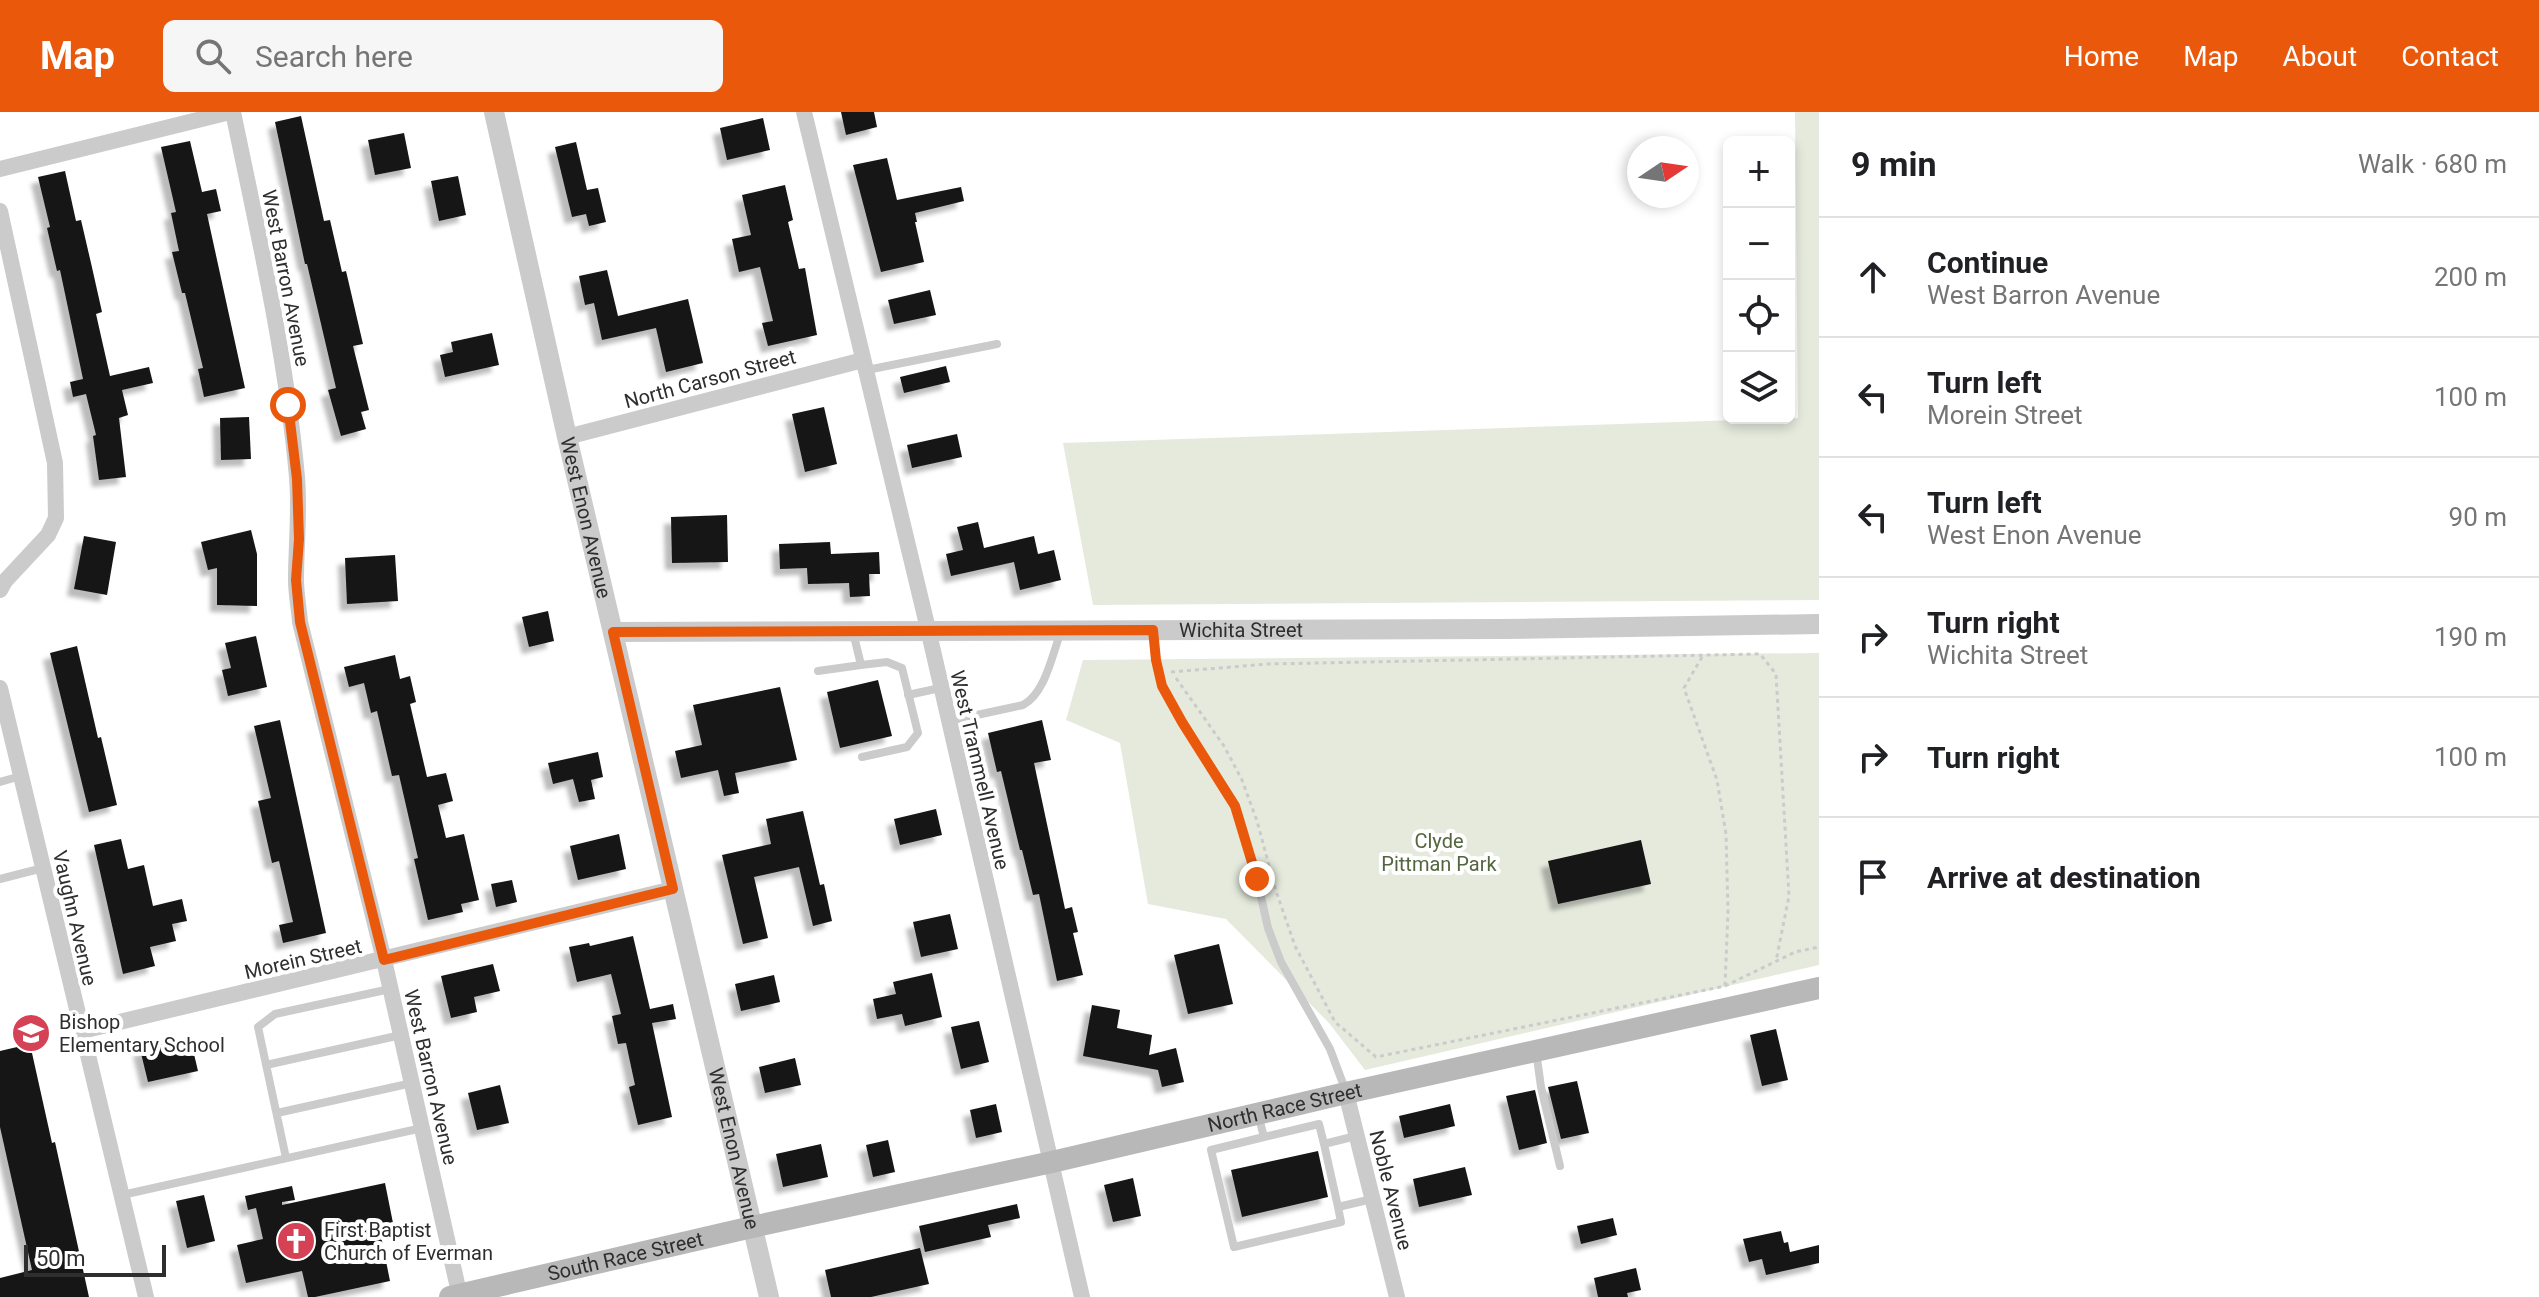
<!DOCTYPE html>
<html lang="en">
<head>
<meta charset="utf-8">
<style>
  body { margin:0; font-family:Roboto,sans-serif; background:#f6f6f6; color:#202124 }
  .controls { position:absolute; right:24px; top:24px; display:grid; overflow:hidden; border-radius:12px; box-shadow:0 4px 12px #0003 }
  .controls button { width:72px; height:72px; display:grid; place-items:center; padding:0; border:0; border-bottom:2px solid #e0e0e0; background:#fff; color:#202124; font:40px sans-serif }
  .compass { position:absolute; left:1627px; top:24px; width:72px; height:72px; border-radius:50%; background:#fff; box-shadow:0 4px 12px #0003; rotate:77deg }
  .scale { position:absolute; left:24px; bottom:20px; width:142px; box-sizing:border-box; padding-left:8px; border:4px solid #2e2e2e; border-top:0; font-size:22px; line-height:28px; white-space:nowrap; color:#2e2e2e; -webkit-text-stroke:6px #fff; paint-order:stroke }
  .stop { position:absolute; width:24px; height:24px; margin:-18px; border:6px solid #ea580c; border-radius:50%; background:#fff }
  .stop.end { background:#ea580c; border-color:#fff; box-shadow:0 2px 8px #0008 }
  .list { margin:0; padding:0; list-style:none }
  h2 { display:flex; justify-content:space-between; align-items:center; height:104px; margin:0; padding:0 32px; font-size:34px }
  h2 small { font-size:26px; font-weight:400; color:#757577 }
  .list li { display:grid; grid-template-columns:52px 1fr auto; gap:24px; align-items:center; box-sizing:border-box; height:120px; padding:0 32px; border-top:2px solid #e0e0e0 }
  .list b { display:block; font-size:30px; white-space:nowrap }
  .list p { margin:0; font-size:26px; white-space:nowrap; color:#757577 }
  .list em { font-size:26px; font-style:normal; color:#757577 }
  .icon { flex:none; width:44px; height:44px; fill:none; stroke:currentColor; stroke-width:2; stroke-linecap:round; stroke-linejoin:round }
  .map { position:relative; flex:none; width:1819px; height:1185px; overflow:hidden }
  header { display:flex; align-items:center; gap:48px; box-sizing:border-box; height:112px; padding:0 40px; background:#ea580c; color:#fff }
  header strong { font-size:38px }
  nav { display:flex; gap:44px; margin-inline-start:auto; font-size:28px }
  .search { width:560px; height:72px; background:#f6f6f6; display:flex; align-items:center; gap:20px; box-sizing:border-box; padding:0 28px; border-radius:12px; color:#757577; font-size:30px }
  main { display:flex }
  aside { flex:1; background:#fff }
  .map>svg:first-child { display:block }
</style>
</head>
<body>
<header>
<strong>Map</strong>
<div class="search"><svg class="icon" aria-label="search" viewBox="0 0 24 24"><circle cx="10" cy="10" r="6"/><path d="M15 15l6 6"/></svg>Search here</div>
<nav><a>Home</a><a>Map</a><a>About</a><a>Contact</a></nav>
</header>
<main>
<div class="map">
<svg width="1819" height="1185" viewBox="0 0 1819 1185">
  <defs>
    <filter id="shadow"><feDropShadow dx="-7" dy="7" stdDeviation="2" flood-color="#0004"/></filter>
  </defs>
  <rect width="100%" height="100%" fill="#fff"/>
  <!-- green -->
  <path fill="#e5eadd" d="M1795,0H1819V488L1093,493L1063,331L1798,306Z
    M1819,541V853L1365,958L1329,911L1226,807L1148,792L1120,631L1066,608L1083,548Z"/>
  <!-- building -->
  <path fill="#151515" filter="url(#shadow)" d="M841,0H874L877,15L846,23Z
    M301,4L324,109L330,108L342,160L346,159L363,232L353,234L369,298L361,300L366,317L341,324L328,278L336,276L307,152H305L275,10Z
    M763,6L770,38L727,48L720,16Z
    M404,21L411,56L375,63L368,28Z
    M190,29L202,80L216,77L221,99L207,102L245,276L204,285L198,257L203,256L185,181H182L172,140L179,139L171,101L176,100L161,35Z
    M576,30L587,78L598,76L606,110L589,114L586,102L572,105L555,35Z
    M887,46L897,88L961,75L964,89L915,101L917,110H915L924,150L881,160L853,53Z
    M65,59L76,109L81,108L91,151L102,200L96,202L110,264L149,255L153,271L122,278L128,303L119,306L126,365L99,368L93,324L96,323L86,282L73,285L70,270L83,267L60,158L57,159L47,116L50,115L38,65Z
    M458,64L466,103L439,109L431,69Z
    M785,73L793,108L788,110L799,157L805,156L817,223L768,234L762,211L773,209L760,155L739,160L732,127L751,123L742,83Z
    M607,158L618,204L688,187L703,251L666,260L656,216L602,228L594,191L585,193L579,164Z
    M930,178L936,203L894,212L888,188Z
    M492,221L499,253L445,265L440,243L453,240L451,230Z
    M946,254L950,270L904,281L900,265Z
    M824,295L837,352L805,360L792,302Z
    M249,305L251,347L221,348L220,306Z
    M957,322L962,345L912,356L907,333Z
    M727,403L728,450L672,451L671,405Z
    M978,410L984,436L1034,424L1038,442L1054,438L1061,468L1020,478L1014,450L951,464L946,442L963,438L957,415Z
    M251,418L257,442V494L217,493V456L208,458L201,430Z
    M84,424L116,430L107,483L74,477Z
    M830,430L831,442L879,440L880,462H869L870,484L850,485L849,471L808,472L807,456L780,457L779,432Z
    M395,443L398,489L347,492L345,446Z
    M548,499L554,529L529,535L522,505Z
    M256,524L267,575L228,584L222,558L231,556L225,531Z
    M77,534L98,626L101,625L117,693L89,700L50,541Z
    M395,543L400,567L410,564L416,590L410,592L427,665L446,661L453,689L438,693L446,726L464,722L479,788L461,792L463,800L428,808L414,747L418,746L399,663L392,664L377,599L371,601L364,571L349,575L344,555Z
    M878,568L892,624L840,636L827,580Z
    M780,575L797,648L735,661L739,681L724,684L718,658L681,666L675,639L702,633L693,593Z
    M280,608L326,821L283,831L279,813L293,810L279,749L272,751L258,689L271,686L254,614Z
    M1042,608L1051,648L1034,651L1065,797L1072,795L1078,820L1073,821L1083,863L1057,869L1039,782L1033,783L1022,738H1020L1001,659L997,660L988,621Z
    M598,640L603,665L591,668L595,687L579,690L573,667L553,672L548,651Z
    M936,697L942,723L900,733L894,707Z
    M803,699L820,773L824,772L832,809L813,814L799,755L754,765L768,826L743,832L722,743L771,732L766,707Z
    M619,722L626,757L578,768L570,734Z
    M121,727L128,757L144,753L153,794L182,787L187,809L172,812L176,829L150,835L155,854L123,862L94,733Z
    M1641,728L1651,772L1558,792L1548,749Z
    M512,768L517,790L496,795L491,772Z
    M950,802L958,837L921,845L913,810Z
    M633,824L650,897L673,892L676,907L652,911L672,1005L638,1013L629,975L635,973L626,931L618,932L612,904L621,902L611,862L577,870L569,835L589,831L590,834Z
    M1219,832L1233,892L1188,902L1174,843Z
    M493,852L500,879L474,885L477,900L451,906L441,864Z
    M932,861L942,905L905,914L902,902L877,907L873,887L896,882L893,870Z
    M774,863L780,890L741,899L735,872Z
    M1092,893L1120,898L1117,916L1152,923L1149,943L1176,936L1184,970L1162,975L1158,958L1083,944Z
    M979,909L989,950L961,957L951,915Z
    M1776,917L1788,968L1762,974L1750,923Z
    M190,925L198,959L148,970L140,937Z
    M30,932L52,1031L55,1030L89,1185H0V1166L32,1158L0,1015V939Z
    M795,946L801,973L765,981L759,955Z
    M1577,969L1589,1021L1561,1027L1548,975Z
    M500,973L509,1011L477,1018L468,981Z
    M1535,978L1547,1031L1519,1038L1506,984Z
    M996,992L1002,1020L976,1026L970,998Z
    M1450,992L1455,1014L1404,1026L1399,1004Z
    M888,1028L895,1060L873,1065L866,1033Z
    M821,1032L828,1065L783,1075L776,1042Z
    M1318,1039L1328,1085L1242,1105L1231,1058Z
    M1465,1055L1472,1083L1419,1095L1413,1067Z
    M1133,1066L1141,1104L1113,1110L1104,1073Z
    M385,1071L394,1116L380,1119L390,1169L315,1185H308L302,1159L246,1171L237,1133L263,1127L256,1096L248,1098L245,1084L292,1074L295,1088L282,1090V1093Z
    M204,1083L215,1129L187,1136L176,1089Z
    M1017,1092L1020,1106L988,1113L991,1125L925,1140L919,1114Z
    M1613,1106L1617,1123L1581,1132L1577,1114Z
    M1781,1119L1784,1131L1788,1130L1790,1140L1819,1133V1151L1766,1163L1762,1147L1749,1150L1743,1127Z
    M920,1136L929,1172L871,1185H831L825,1158Z
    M1636,1156L1641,1178L1627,1181L1628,1185H1598L1594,1166Z"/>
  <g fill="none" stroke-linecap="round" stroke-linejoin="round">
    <!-- path -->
    <path stroke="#cbcbcb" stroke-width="3" stroke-dasharray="4 4" stroke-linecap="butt" d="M1702,545L1684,576L1717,668L1726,722L1728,800L1725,874
      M1171,560L1268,552L1760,542L1776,562L1789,784L1776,849
      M1176,566L1224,634L1242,668L1257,709L1276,779L1295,834L1335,910L1376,945L1725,874L1795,840L1819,835"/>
    <!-- service -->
    <path stroke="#cbcbcb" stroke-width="8" d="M867,258L997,232
      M1153,519L1156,548L1162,574L1182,610L1235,694L1257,767L1268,816L1281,850L1330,937L1345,977
      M861,553L887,550L902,556L918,621L907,635L862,645
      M818,559L861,553L853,520
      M908,583L940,576
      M949,609L1023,593C1045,581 1052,544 1060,522
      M0,670L21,664
      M0,767L43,756
      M1536,939L1541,975L1560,1054
      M266,953L401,923
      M277,1001L412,971
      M1258,1002L1264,1025L1319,1012L1324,1032L1356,1024
      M1264,1025L1211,1038L1234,1135L1341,1110L1338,1095L1372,1087
      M1324,1032L1338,1095
      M286,1046L258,915L275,902L390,877
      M122,1083L422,1016"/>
    <!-- minor -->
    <path stroke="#cbcbcb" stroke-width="16" d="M233,0C258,121 286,242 297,365C300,400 296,434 296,468C296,482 299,496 300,510L384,848L460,1185
      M804,0L928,517L1082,1185
      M0,57L230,0
      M0,99L55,351L56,406L48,423L5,469L0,478
      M567,325L863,248
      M0,576L146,1185
      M82,919L673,777
      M1346,981L1397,1185"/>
    <!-- tertiary -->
    <g stroke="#cbcbcb" stroke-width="20">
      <path id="s1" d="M494,0L567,325L769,1185"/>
      <path id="s2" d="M613,520L1504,517L1819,512"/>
    </g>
    <!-- secondary -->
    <path stroke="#b8b8b8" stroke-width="22" id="s3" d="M450,1185L752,1115L1052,1050L1346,981L1819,876"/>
  </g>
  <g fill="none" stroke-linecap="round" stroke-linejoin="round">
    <!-- route -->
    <path stroke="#ea580c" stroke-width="10" d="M288,293L297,367L299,427L296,468L300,510L384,848L673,777L613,520L1153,518L1156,548L1162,574L1182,610L1235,694L1257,767"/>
  </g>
  <!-- icons -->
  <defs>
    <symbol id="school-disc" viewBox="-11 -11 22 22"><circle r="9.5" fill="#d54155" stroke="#fff"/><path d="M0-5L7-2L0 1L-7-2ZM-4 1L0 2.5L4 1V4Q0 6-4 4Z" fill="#fff"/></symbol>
    <symbol id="church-disc" viewBox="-11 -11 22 22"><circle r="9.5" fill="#d54155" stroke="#fff"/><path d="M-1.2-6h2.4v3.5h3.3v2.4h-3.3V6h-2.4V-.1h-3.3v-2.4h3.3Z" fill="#fff"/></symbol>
  </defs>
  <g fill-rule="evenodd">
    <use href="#school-disc" x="9" y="899" width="44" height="44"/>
    <use href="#church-disc" x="274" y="1107" width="44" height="44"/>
  </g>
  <g text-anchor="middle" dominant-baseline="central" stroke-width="8" stroke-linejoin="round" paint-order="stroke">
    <!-- street labels -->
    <g font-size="20" fill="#2e2e2e" stroke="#fff">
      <text transform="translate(286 166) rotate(79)">West Barron Avenue</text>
      <text transform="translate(710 267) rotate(-15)">North Carson Street</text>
      <text stroke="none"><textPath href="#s1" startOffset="416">West Enon Avenue</textPath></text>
      <text stroke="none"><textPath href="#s2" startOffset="628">Wichita Street</textPath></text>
      <text transform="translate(980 658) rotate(77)">West Trammell Avenue</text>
      <text transform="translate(75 806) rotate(77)">Vaughn Avenue</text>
      <text transform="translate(303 847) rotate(-13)">Morein Street</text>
      <text transform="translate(431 965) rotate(77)">West Barron Avenue</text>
      <text stroke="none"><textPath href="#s3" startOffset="856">North Race Street</textPath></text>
      <text stroke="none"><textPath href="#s1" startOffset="1064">West Enon Avenue</textPath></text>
      <text transform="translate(1391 1078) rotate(76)">Noble Avenue</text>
      <text stroke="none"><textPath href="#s3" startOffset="180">South Race Street</textPath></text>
    </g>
    <!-- park labels -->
    <g font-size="20" fill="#546640" stroke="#fff">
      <text x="1439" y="729">Clyde<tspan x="1439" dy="23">Pittman Park</tspan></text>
    </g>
    <!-- poi labels -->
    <g font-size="20" fill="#2e2e2e" stroke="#fff" text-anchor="start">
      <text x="59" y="910">Bishop<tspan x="59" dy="23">Elementary School</tspan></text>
      <text x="324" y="1118">First Baptist<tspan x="324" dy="23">Church of Everman</tspan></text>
    </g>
  </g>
</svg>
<div class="controls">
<button>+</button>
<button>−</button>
<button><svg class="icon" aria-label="locate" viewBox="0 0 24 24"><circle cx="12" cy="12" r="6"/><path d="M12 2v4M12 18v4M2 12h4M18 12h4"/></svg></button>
<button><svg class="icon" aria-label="layers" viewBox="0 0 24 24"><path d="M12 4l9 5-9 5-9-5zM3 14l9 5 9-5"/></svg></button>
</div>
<svg class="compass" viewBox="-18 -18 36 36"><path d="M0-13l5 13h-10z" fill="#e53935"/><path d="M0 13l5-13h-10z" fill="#757577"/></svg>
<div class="scale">50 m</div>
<div class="stop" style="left:288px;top:293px"></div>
<div class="stop end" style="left:1257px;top:767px"></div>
</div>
<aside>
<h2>9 min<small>Walk · 680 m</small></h2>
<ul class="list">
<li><svg class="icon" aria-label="ahead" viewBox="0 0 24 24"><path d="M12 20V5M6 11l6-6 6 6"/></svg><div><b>Continue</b><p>West Barron Avenue</p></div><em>200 m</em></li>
<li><svg class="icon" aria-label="left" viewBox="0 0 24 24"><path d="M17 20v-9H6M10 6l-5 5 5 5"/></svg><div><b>Turn left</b><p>Morein Street</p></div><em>100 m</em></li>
<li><svg class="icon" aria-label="left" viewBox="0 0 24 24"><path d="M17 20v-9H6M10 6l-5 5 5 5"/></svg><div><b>Turn left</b><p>West Enon Avenue</p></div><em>90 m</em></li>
<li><svg class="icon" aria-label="right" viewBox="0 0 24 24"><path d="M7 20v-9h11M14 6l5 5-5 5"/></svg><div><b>Turn right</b><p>Wichita Street</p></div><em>190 m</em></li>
<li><svg class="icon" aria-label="right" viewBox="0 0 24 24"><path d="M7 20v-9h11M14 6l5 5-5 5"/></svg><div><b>Turn right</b></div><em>100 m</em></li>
<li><svg class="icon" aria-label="arrive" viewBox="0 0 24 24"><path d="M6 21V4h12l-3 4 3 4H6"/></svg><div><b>Arrive at destination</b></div></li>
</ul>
</aside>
</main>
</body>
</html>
